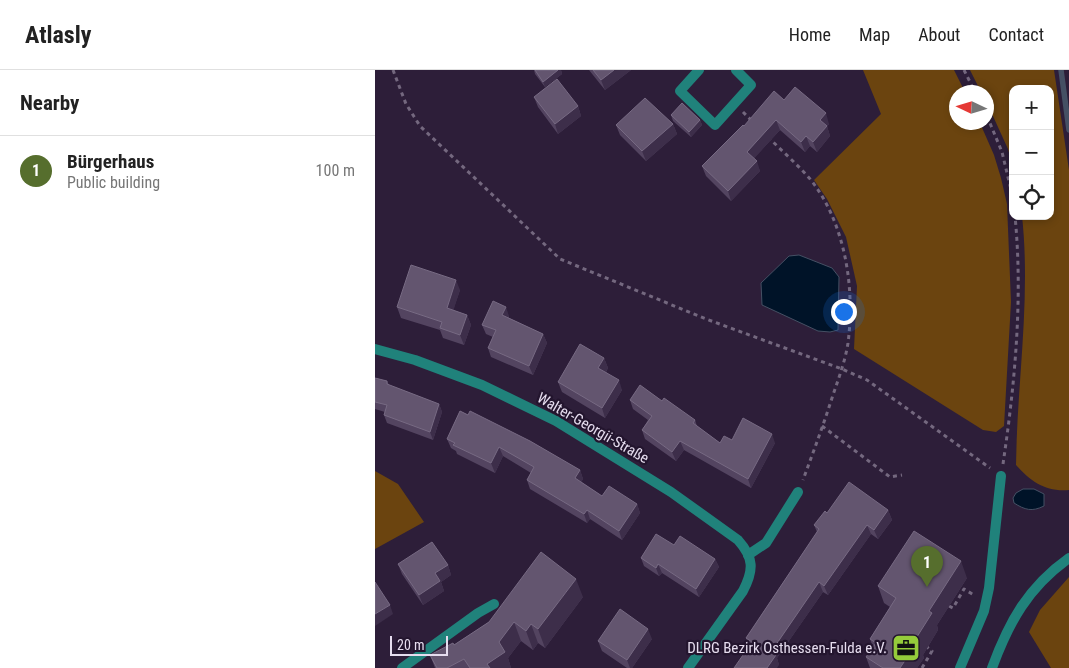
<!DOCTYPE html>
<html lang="en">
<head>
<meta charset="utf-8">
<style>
  body { margin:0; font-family:"Roboto Condensed",sans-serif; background:#f6f6f6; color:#222 }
  .controls { position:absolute; right:15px; top:15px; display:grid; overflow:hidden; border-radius:10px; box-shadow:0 2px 8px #0003 }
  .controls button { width:45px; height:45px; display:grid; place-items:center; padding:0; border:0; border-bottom:1px solid #e0e0e0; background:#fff; color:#222; font:25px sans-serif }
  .compass { position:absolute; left:574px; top:15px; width:45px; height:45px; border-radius:50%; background:#fff; box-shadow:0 2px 8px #0003; rotate:274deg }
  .scale { position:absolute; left:15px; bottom:12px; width:58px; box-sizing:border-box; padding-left:5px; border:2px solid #e6ddef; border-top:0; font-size:14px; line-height:18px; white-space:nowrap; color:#e6ddef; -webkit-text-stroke:4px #23152e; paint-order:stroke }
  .you { position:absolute; left:468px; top:241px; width:18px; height:18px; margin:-12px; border:4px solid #fff; border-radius:50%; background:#1a73e8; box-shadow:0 0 0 8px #1a73e833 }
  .badge { display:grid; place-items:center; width:32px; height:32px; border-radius:50%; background:#566e2d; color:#fff; font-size:16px; font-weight:700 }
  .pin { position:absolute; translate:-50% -41px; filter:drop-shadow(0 1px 2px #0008) }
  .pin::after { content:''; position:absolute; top:26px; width:18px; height:15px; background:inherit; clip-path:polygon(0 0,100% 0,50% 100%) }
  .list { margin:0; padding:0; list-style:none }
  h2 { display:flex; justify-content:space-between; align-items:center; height:65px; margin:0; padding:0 20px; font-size:21px }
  h2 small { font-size:16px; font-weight:400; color:#767676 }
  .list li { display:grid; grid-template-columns:32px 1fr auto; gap:15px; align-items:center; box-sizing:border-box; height:70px; padding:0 20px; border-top:1px solid #e0e0e0 }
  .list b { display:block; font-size:19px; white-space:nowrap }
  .list p { margin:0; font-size:16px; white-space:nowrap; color:#767676 }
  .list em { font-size:16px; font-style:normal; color:#767676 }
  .icon { flex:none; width:28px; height:28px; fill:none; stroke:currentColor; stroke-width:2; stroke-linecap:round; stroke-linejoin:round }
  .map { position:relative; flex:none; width:694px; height:598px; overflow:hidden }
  header { display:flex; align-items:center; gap:30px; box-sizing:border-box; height:70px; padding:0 25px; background:#fff; border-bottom:1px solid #e0e0e0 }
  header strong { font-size:24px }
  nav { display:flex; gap:28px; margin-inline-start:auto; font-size:18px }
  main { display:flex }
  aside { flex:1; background:#fff }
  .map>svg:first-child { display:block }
</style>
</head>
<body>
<header>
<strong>Atlasly</strong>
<nav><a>Home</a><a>Map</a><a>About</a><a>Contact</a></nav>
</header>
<main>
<aside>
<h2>Nearby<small></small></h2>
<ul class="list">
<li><span class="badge">1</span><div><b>Bürgerhaus</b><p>Public building</p></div><em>100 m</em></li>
</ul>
</aside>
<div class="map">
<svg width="694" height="598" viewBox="0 0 694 598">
  <rect width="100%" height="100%" fill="#2d1e39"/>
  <!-- green -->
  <path fill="#6b440f" d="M488,0H579L590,22H582V52L605,53L619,85L626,108L632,134L636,232L629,356L621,362L608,360L479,279L482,216L471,167L452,129L439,110L506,44Z
    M595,0H679L694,100V420C671,422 656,412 641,395C642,312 656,229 647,146H675V19H638V97L633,79L612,33V22H606Z
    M0,401L23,414L49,452L0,479Z
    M694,507V598H676L654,562L665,540Z"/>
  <!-- water -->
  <path fill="#001328" stroke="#455064" d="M424,185L457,198L464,207L463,260L455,262L443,261L387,235L386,213L414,186Z
    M648,419H659L669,424V436C657,442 650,440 639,433L638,428L641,423Z"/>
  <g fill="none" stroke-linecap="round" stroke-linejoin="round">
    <!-- stream -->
    <path stroke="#455064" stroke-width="5.5" d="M686,0L694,60"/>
    <!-- path -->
    <path stroke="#74687f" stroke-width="3" stroke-dasharray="4 4" stroke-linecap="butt" d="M18,0L31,34L45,56L185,189L331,249L467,299L492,310L615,398
      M589,0L600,22
      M368,42L378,52
      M612,46L627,82L638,128
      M393,67C407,81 423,95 436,110C471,155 480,219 473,273C470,292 463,310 457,328C448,356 438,383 428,410
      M447,356L515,407L527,405
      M628,394C640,313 648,228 640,146
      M574,536L578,538L589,519L599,525
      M547,598L557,581L552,577"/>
    <!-- lane -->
    <path stroke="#20827b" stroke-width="10" d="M373,485L391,473L423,422
      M27,598L103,543L119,534
      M585,598L609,541L614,518L626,406"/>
    <!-- street -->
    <path stroke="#20827b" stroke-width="10" d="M324,0L305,21L340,55L376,15L361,0
      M0,279L40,290L107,315L181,351L296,422L363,470C379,488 379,500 368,521L313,598
      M617,598C634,552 653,517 694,488"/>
  </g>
  <!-- wall -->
  <path fill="#534460" d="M159,0H186L187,4L170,17L160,4Z
    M214,0H256L230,20Z
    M159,27L203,36L206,46L183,64L163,37Z
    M409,30L454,54L452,56L455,66L442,82L435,76L430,82L405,60L379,88L385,101L356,131L331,106L327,96L369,56Z
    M296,45L325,50L327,55L316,67L298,51Z
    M298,54L302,64L271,91L245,65L241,55Z
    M85,220L78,240L92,245L96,255L89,275L68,268L65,260L26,248L22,237Z
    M134,246V248L168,264L172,273L158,305L116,287L113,278L118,267L111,264L107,255Z
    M229,288L233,298L231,302L247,320L230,348L187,322L183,312Z
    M0,308L12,311L14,315L64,334L67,342L58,370L12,353L9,345L10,342L0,339Z
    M255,330L287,331L320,350L322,356L345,373L357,370L400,373L376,418L309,380L301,391L270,369L267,360L273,350L258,339Z
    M85,341L205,400L208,409L206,412L227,426L262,434L265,443L247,470L215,449L212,453L155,419L152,410L156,403L128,386L120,403L82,384L81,381L76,378L72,369Z
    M513,440L517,450L503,469L496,464L453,525L448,522L402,588L404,595L374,576L371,568L442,462L439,455L452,443Z
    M266,488L340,489L344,497L324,527L287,503L284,506L269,496Z
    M23,494L73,495L76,505L66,512L69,521L48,535L27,504Z
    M592,508L562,555L563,560L548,585L549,588L542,598H495L491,587L498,577L495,569L515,537L509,533L503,516Z
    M208,527L170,578L163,573L158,580L146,571L133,588L136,598H60L55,585L79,575L114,552Z
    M277,569L257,598H252L227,581L223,571Z"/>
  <!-- shaded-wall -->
  <path fill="#3d2e4a" d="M183,0H186L187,4L170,17L168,12Z
    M239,0H256L230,20L226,10Z
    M203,36L206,46L183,64L180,54Z
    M451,43L454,54L452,56L455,66L442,82L438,72L445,50Z
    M325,50L327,55L316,67L314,62Z
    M401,50L405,60L376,92L372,82Z
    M298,54L302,64L271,91L267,81Z
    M431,66L435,76L430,82L426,72Z
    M382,91L385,101L356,131L353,121Z
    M81,210L85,220L76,248L72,238Z
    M131,237L134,246L131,254L127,245Z
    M92,245L96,255L89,275L85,265Z
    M168,264L172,273L158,305L154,296Z
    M229,288L233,298L227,308L223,298Z
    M244,310L247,320L230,348L227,338Z
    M64,334L67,342L58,370L55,362Z
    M397,364L400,373L376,418L373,409Z
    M305,371L309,380L301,391L297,382Z
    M124,377L128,386L120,403L116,393Z
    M205,400L208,409L204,417L200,408Z
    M262,434L265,443L247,470L244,461Z
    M212,440L215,449L212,453L209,444Z
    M513,440L517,450L503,469L499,460Z
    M492,455L496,464L453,525L449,516Z
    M340,489L344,497L324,527L321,519Z
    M586,491L592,508L562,555L563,560L548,585L549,588L542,598H525L540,570L554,541Z
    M283,494L287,503L284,506L281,498Z
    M73,495L76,505L66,512L69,521L48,535L44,525L60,503Z
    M201,509L208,527L170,578L163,559Z
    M444,512L448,522L402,588L404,595L402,598H392L396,582Z
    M15,535L18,544L0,556V544Z
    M139,552L146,571L133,588L136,598H114L112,594L124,572Z
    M156,554L163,573L158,580L151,561Z
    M273,559L277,569L257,598H255L252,590Z"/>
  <!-- building -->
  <path fill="#63556f" stroke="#776a83" d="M160,0H183L168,12Z
    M218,0H239L226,10Z
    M182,9L203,36L180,54L159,27Z
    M420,17L451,43L445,50L452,56L438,72L431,66L426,72L401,50L372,82L382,91L353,121L327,96L368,55L369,56L399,21L409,30Z
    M270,28L298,54L267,81L241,55Z
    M307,33L325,50L314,62L296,45Z
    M36,195L81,210L72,238L92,245L85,265L65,258L67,252L22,237Z
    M118,231L131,237L127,245L168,264L154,296L113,278L121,260L107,255Z
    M205,274L229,288L223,298L244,310L227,338L183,312Z
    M0,308L12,311V314L64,334L55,362L9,345L12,335L0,332Z
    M265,315L287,331L289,328L320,350L318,353L345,373L349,366L357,370L368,348L397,364L373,409L305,371L297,382L267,360L277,346L255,330Z
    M85,341L93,345L95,341L155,371L205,400L200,408L227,426L234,416L262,434L244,461L212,440L209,444L152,410L159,397L124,377L116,393L78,375L80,373L72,369Z
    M474,412L513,440L499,460L492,455L449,516L444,512L396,582L401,585L392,598H359L377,572L371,568L444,459L439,455L450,441L452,443Z
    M539,461L586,491L554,541L557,543L540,570L543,571L525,598H508L491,587L501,573L495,569L521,528L503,516Z
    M281,464L299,475L305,466L340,489L321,519L283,494L281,498L266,488Z
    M57,472L73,495L60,503L65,511L44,525L23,494Z
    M166,482L201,509L163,559L156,554L151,561L139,552L124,572L130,582L112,594L115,598H95L89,589L72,598H62L55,585L78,573L79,575L114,552Z
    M0,512L15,535L0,544Z
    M245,539L273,559L252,590L223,571Z"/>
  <!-- icons -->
  <defs>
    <symbol id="office-square" viewBox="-11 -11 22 22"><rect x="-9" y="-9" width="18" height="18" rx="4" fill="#95cc3b" stroke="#23152e"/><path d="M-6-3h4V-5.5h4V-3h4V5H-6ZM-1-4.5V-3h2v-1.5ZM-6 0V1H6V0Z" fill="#111"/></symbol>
  </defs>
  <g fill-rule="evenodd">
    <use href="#office-square" x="515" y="562" width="32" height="32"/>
  </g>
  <g text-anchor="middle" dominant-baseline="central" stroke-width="4.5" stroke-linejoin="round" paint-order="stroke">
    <!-- street labels -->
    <g font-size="15" fill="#e6ddef" stroke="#23152e">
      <text transform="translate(218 358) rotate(30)">Walter-Georgii-Straße</text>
    </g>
    <!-- poi labels -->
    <g font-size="15" fill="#e6ddef" stroke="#23152e" text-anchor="end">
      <text x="512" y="578">DLRG Bezirk Osthessen-Fulda e.V.</text>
    </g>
  </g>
</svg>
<div class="controls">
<button>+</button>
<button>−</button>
<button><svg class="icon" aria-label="locate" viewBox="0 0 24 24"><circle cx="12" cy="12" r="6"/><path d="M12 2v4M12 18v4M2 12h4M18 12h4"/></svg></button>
</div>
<svg class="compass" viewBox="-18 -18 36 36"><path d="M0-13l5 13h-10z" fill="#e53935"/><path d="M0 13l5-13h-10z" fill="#767676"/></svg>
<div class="scale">20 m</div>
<div class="you"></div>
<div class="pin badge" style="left:552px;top:517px">1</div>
</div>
</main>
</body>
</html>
